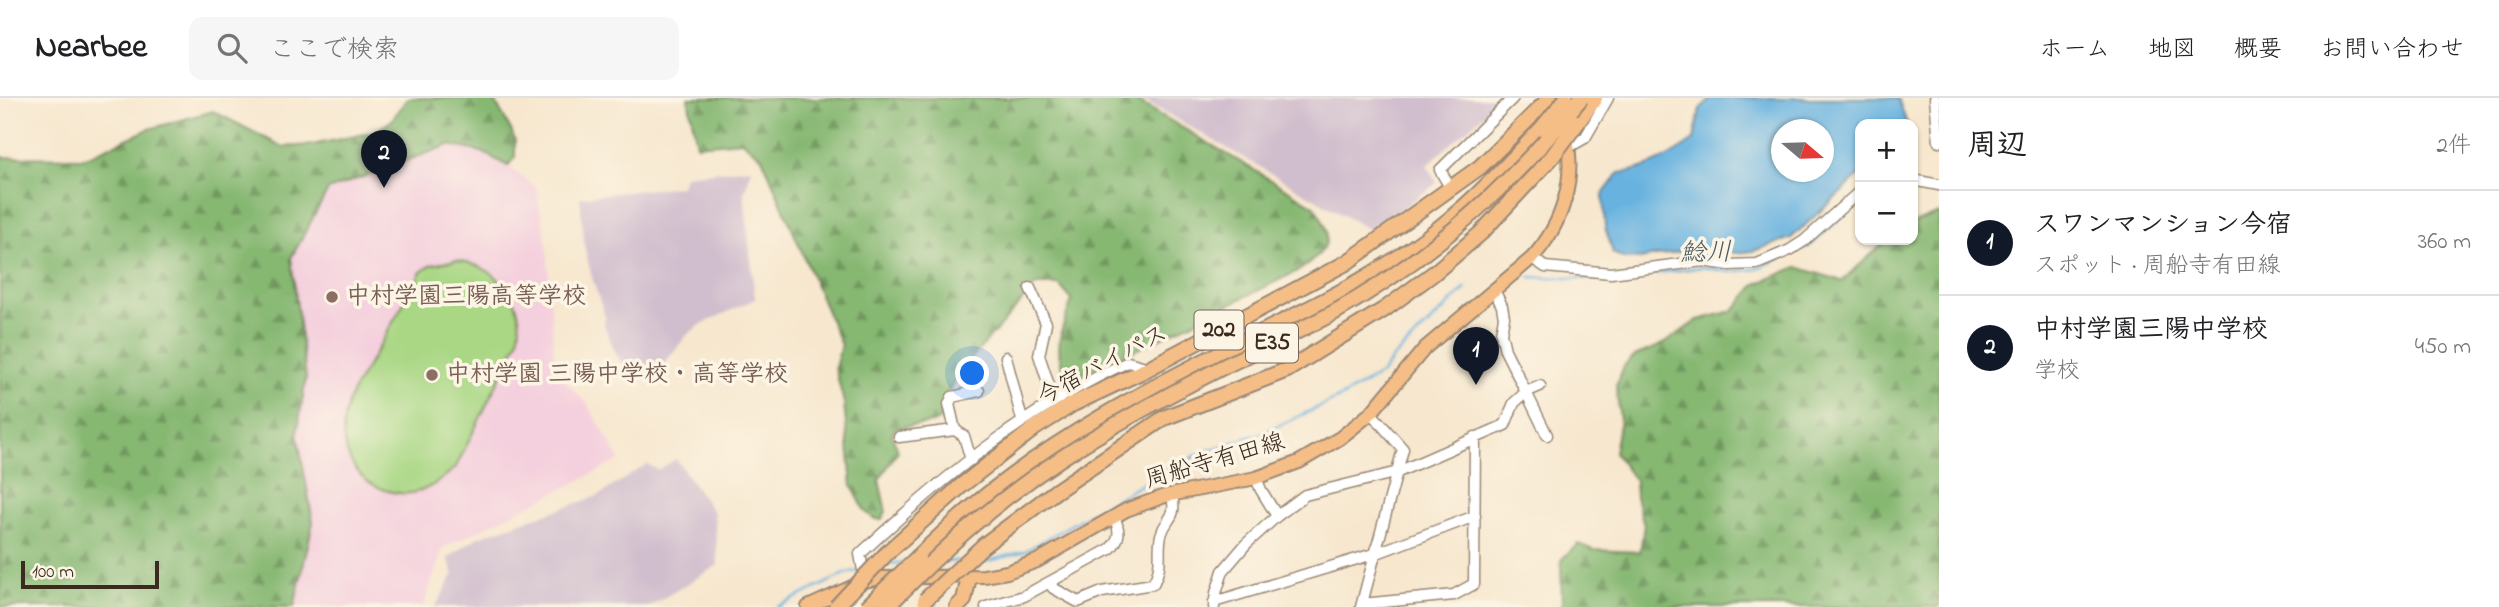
<!DOCTYPE html>
<html lang="ja">
<head>
<meta charset="utf-8">
<style>
  body { margin:0; font-family:"Indie Flower","Klee One",sans-serif; background:#f6f6f6; color:#202124 }
  .controls { position:absolute; right:21px; top:21px; display:grid; overflow:hidden; border-radius:14px; box-shadow:0 2px 5px #0004 }
  .controls button { width:63px; height:63px; display:grid; place-items:center; padding:0; border:0; border-bottom:2px solid #e0e0e0; background:#fff; color:#202124; font:35px sans-serif }
  .compass { position:absolute; left:1771px; top:21px; width:63px; height:63px; border-radius:50%; background:#fff; box-shadow:0 2px 5px #0004; rotate:109deg }
  .scale { position:absolute; left:21px; bottom:18px; width:138px; box-sizing:border-box; padding-left:7px; border:4px solid #3b2a1e; border-top:0; font-size:19px; line-height:24px; white-space:nowrap; color:#3b2a1e; -webkit-text-stroke:5px #fcf5e5; paint-order:stroke }
  .you { position:absolute; left:973px; top:276px; width:24px; height:24px; margin:-18px; border:5px solid #fff; border-radius:50%; background:#1a73e8; box-shadow:0 0 0 10px #1a73e833 }
  .badge { display:grid; place-items:center; width:46px; height:46px; border-radius:50%; background:#111827; color:#fff; font-size:23px; font-weight:700 }
  .pin { position:absolute; translate:-50% -58px; filter:drop-shadow(0 2px 4px #0008) }
  .pin::after { content:''; position:absolute; top:37px; width:24px; height:21px; background:inherit; clip-path:polygon(0 0,100% 0,50% 100%) }
  .list { margin:0; padding:0; list-style:none }
  h2 { display:flex; justify-content:space-between; align-items:center; height:91px; margin:0; padding:0 28px; font-size:30px }
  h2 small { font-size:23px; font-weight:400; color:#757577 }
  .list li { display:grid; grid-template-columns:46px 1fr auto; gap:21px; align-items:center; box-sizing:border-box; height:105px; padding:0 28px; border-top:2px solid #e0e0e0 }
  .list b { display:block; font-size:26px; white-space:nowrap }
  .list p { margin:0; font-size:23px; white-space:nowrap; color:#757577 }
  .list em { font-size:23px; font-style:normal; color:#757577 }
  .icon { flex:none; width:38px; height:38px; fill:none; stroke:currentColor; stroke-width:2; stroke-linecap:round; stroke-linejoin:round }
  .map { position:relative; flex:none; width:1939px; height:509px; overflow:hidden }
  header { display:flex; align-items:center; gap:42px; box-sizing:border-box; height:98px; padding:0 35px; background:#fff; border-bottom:2px solid #e0e0e0 }
  header strong { font-size:33px }
  nav { display:flex; gap:38px; margin-inline-start:auto; font-size:24px }
  .search { width:490px; height:63px; background:#f6f6f6; display:flex; align-items:center; gap:18px; box-sizing:border-box; padding:0 24px; border-radius:14px; color:#757577; font-size:26px }
  main { display:flex }
  aside { flex:1; background:#fff }
  .map>svg:first-child { display:block }
</style>
</head>
<body>
<header>
<strong>Nearbee</strong>
<div class="search"><svg class="icon" aria-label="search" viewBox="0 0 24 24"><circle cx="10" cy="10" r="6"/><path d="M15 15l6 6"/></svg>ここで検索</div>
<nav><a>ホーム</a><a>地図</a><a>概要</a><a>お問い合わせ</a></nav>
</header>
<main>
<div class="map">
<svg width="1939" height="509" viewBox="0 0 1939 509">
  <defs>
    <pattern id="forest-firs" width="22" height="20" patternUnits="userSpaceOnUse" patternTransform="scale(1.75)"><rect width="22" height="20" fill="#86b872"/><path d="M5 1l3.5 6h-7zM16 11l3.5 6h-7z" fill="#6f965d"/></pattern>
  </defs>
  <rect width="100%" height="100%" fill="#fcf5e5"/>
  <filter id="ink" filterUnits="userSpaceOnUse"><feTurbulence type="fractalNoise" baseFrequency=".0143" numOctaves="2"/><feDisplacementMap in="SourceGraphic" scale="14" xChannelSelector="R" yChannelSelector="G"/><feConvolveMatrix kernelMatrix="1 2 1 2 8 2 1 2 1" color-interpolation-filters="sRGB"/></filter>
  <filter id="wash" filterUnits="userSpaceOnUse"><feTurbulence type="fractalNoise" baseFrequency=".00686" numOctaves="4" result="noise"/><feDisplacementMap in="SourceGraphic" scale="28" xChannelSelector="R" yChannelSelector="G"/><feGaussianBlur stdDeviation="1.57" result="paint"/><feColorMatrix in="noise" values="0 0 0 0 0 0 0 0 0 0 0 0 0 0 0 0 0 1.4 0 .05"/><feComposite in="paint" operator="in"/></filter>
  <g filter="url(#wash)">
    <rect width="100%" height="100%" fill="#f7e7ce"/>
    <!-- built -->
    <path fill="#f4cfdd" d="M449,47L482,54L507,68L536,89L547,147L555,273L587,305L620,362L443,450L423,509H294L313,424L297,335L306,280L291,160L328,92Z"/>
    <!-- industrial -->
    <path fill="#d0bdcd" d="M1140,0H1496L1498,4L1427,67L1437,85L1371,133Z
      M752,70L744,95L755,201L700,227L687,237L664,266L648,274L629,272L617,258L604,227L605,219L591,176L585,151L580,99L681,88L685,77Z
      M676,361L714,415L718,467L649,509H435L454,476L448,460L478,439L598,398L647,366L658,372Z"/>
    <!-- forest -->
    <path fill="url(#forest-firs)" stroke="#607148" stroke-width="2" d="M408,0H493L511,32L515,43V59L508,68L482,54L449,47L328,92L291,160L306,280L297,335L313,424L294,509H0V59L84,60L149,31L213,13L283,49L312,47L374,34L391,23Z
      M688,0H1132L1313,107C1336,140 1330,150 1300,172L1082,278L1073,279L1064,274C1053,248 1063,227 1072,202L1059,187H1036L970,262L945,298L940,321L933,325L895,330L892,337L898,353L879,382L886,414L881,422L873,420L865,413L852,388L844,305L835,270L841,247L762,59L742,43L697,47Z
      M1939,115V509H1562L1561,462L1578,446L1594,452L1640,454L1644,427L1636,399L1635,383L1614,354L1620,322L1616,288L1624,268L1636,257L1660,248L1698,222L1733,213L1756,186L1797,169L1842,183L1887,142H1913V125Z"/>
    <!-- garden -->
    <path fill="#a9d784" stroke="#728051" stroke-width="2" d="M456,162C497,168 527,201 518,243L456,369C434,389 415,402 385,392C348,379 336,341 348,305C355,285 369,267 379,249C393,224 407,199 421,174L431,167Z"/>
    <!-- water -->
    <path fill="#68b2e0" stroke="#526e7f" stroke-width="2" fill-rule="evenodd" d="M1711,0H1898L1907,26H1860V77L1791,140L1753,153L1737,155L1700,150L1640,161L1623,160L1613,155L1605,129L1603,96L1619,75C1648,72 1671,58 1694,42L1700,11ZM1782,32H1824V74H1782Z"/>
    <g fill="none" stroke-linecap="round" stroke-linejoin="round">
      <!-- stream -->
      <path stroke="#68b2e0" stroke-width="2.5" d="M1913,91L1939,96
        M1530,179L1610,181L1703,169L1730,174L1756,171L1811,147L1860,103
        M974,463H989L1025,453L1174,368L1212,351L1267,333L1345,297L1382,275L1392,261L1466,190
        M942,464L957,463
        M883,467L904,464
        M777,509L847,475L857,473"/>
    </g>
  </g>
  <g filter="url(#ink)">
    <g fill="none" stroke-linecap="round" stroke-linejoin="round">
      <defs>
        <path id="minor" d="M1935,0L1939,44
          M1569,49L1585,40L1608,0
          M1913,82L1939,87
          M1451,91L1440,72L1513,0
          M1532,160L1545,169L1611,175L1703,163L1729,167L1757,166L1790,152L1804,143L1860,93
          M1030,190L1046,225L1039,257L1054,303
          M1006,259L1022,322
          M1540,288L1526,294L1547,337
          M955,332L949,306L952,299L979,293
          M899,339L955,332L964,338L971,362
          M1256,380L1261,392L1277,418
          M865,483L860,456C941,381 1027,310 1128,264L1142,268L1143,273
          M1050,485L1053,490L1078,504L1102,494L1153,486C1164,466 1157,455 1161,437C1167,417 1177,423 1172,396
          M1214,504L1377,455L1475,418
          M1362,506L1454,497L1474,486L1475,339
          M986,509L1024,498L1110,451C1121,440 1120,433 1114,418
          M1214,509L1216,495L1223,473L1246,446L1277,418L1305,397L1398,374L1505,327L1514,305L1526,294L1505,252L1501,235L1504,219L1502,208L1494,192
          M1361,509L1403,351L1371,315"/>
        <path id="major" d="M808,509L865,483L880,480L984,478L1007,474L1037,463L1126,412L1165,398L1256,380L1299,364L1340,340L1371,315L1425,250L1532,160C1564,125 1577,79 1565,32"/>
        <path id="highway" d="M1578,24L1595,0
          M984,447L1056,393L1164,320L1287,272L1385,211L1434,175L1481,135L1552,59
          M889,453L961,388L1035,330L1073,306L1143,273L1346,165L1480,69L1550,0
          M918,459C943,435 969,410 997,389C1064,337 1139,296 1214,258C1291,219 1371,184 1439,130C1477,100 1509,65 1542,30
          M957,509L964,502L969,479"/>
      </defs>
      <!-- minor casing -->
      <use href="#minor" stroke="#998876" stroke-width="13"/>
      <!-- major casing -->
      <use href="#major" stroke="#998876" stroke-width="16"/>
      <!-- highway casing -->
      <use href="#highway" stroke="#998876" stroke-width="18"/>
      <!-- minor -->
      <use href="#minor" stroke="#fff" stroke-width="10"/>
      <!-- major -->
      <use href="#major" stroke="#f6be87" stroke-width="12"/>
      <!-- highway -->
      <use href="#highway" stroke="#f6be87" stroke-width="14"/>
      <defs>
        <path id="highway-bridge" d="M1542,30L1566,1
          M1552,59L1578,24
          M925,502L984,447
          M836,509L889,453
          M867,509L918,459
          M887,509C943,451 992,406 1060,361C1111,327 1166,298 1221,270C1259,251 1298,234 1335,214C1432,159 1512,87 1581,0"/>
      </defs>
      <!-- highway-bridge casing -->
      <use href="#highway-bridge" stroke="#998876" stroke-width="18" stroke-linecap="butt"/>
      <!-- highway-bridge -->
      <use href="#highway-bridge" stroke="#f6be87" stroke-width="14"/>
    </g>
  </g>
  <!-- markers -->
  <g fill="#8d6e63" stroke="#fcf5e5" stroke-width="2.5">
    <circle cx="332" cy="199" r="7"/>
    <circle cx="432" cy="277" r="7"/>
  </g>
  <g text-anchor="middle" dominant-baseline="central" stroke-width="7" stroke-linejoin="round" paint-order="stroke">
    <!-- shield labels -->
    <g fill="#fcf5e5" stroke="#75675a" stroke-width="2">
      <rect x="1194.5" y="212.5" width="49" height="39" rx="5"/>
      <rect x="1246" y="225.5" width="52" height="39" rx="5"/>
    </g>
    <g font-size="23" font-weight="bold" fill="#3b2a1e">
      <text x="1219" y="232">202</text>
      <text x="1272" y="245">E35</text>
    </g>
    <!-- education labels -->
    <g font-size="24" font-weight="bold" fill="#785e54" stroke="#fcf5e5" text-anchor="start">
      <text x="346" y="199">中村学園三陽高等学校</text>
      <text x="446" y="277">中村学園 三陽中学校・高等学校</text>
    </g>
    <!-- street labels -->
    <g font-size="24" fill="#3b2a1e" stroke="#fcf5e5">
      <text transform="translate(1103 268) rotate(-28)">今宿バイパス</text>
      <text transform="translate(1215 364) rotate(-16)">周船寺有田線</text>
    </g>
    <!-- water labels -->
    <g font-size="26" font-style="italic" fill="#4b5a62" stroke="#fcf5e5">
      <text transform="translate(1706 156) rotate(-1)">鯰川</text>
    </g>
  </g>
</svg>
<div class="controls">
<button>+</button>
<button>−</button>
</div>
<svg class="compass" viewBox="-18 -18 36 36"><path d="M0-13l5 13h-10z" fill="#e53935"/><path d="M0 13l5-13h-10z" fill="#757577"/></svg>
<div class="scale">100 m</div>
<div class="you"></div>
<div class="pin badge" style="left:1476px;top:287px">1</div>
<div class="pin badge" style="left:384px;top:90px">2</div>
</div>
<aside>
<h2>周辺<small>2件</small></h2>
<ul class="list">
<li><span class="badge">1</span><div><b>スワンマンション今宿</b><p>スポット · 周船寺有田線</p></div><em>360 m</em></li>
<li><span class="badge">2</span><div><b>中村学園三陽中学校</b><p>学校</p></div><em>450 m</em></li>
</ul>
</aside>
</main>
</body>
</html>
